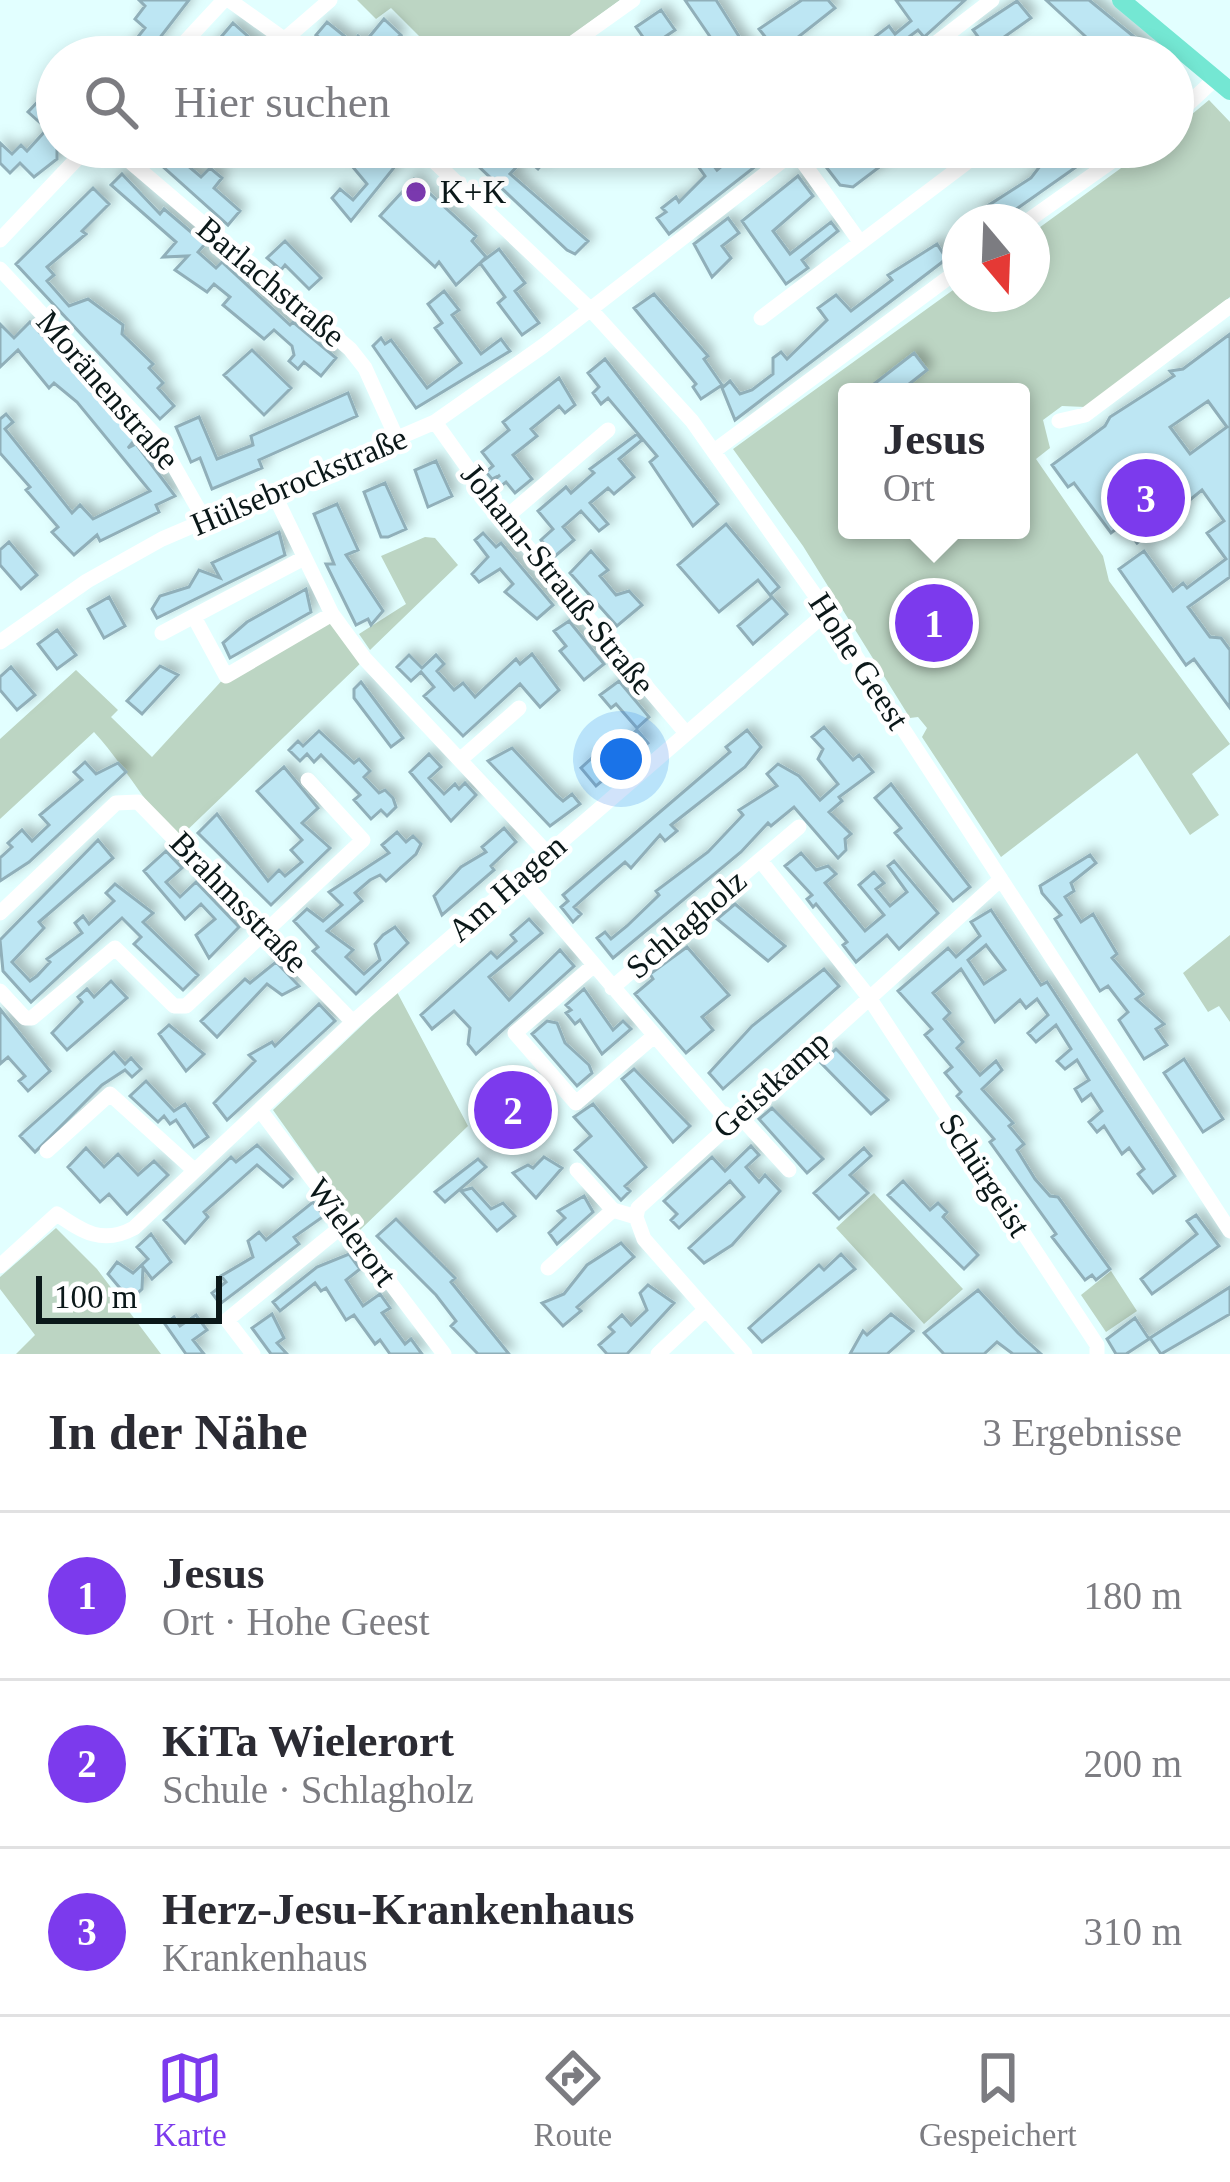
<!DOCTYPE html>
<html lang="de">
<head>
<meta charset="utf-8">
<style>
  body { margin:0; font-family:"Times New Roman",serif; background:#f2f2f3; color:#2b2b33 }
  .compass { position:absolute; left:942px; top:204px; width:108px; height:108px; border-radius:50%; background:#fff; box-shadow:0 6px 18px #0003; rotate:161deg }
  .scale { position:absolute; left:36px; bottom:30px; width:186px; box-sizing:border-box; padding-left:12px; border:6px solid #0b1819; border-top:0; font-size:33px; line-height:42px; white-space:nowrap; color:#0b1819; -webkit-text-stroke:9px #fff; paint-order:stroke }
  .you { position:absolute; left:621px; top:759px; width:42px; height:42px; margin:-30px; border:9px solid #fff; border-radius:50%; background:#1a73e8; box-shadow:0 0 0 18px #1a73e833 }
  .badge { display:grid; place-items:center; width:78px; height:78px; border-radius:50%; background:#7c3aed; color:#fff; font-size:39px; font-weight:700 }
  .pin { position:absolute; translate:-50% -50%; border:6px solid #fff; box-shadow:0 3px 12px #0006 }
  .popup { position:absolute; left:838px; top:383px; width:192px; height:156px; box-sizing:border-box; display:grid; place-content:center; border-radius:12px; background:#fff; filter:drop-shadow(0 3px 9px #0005); font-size:39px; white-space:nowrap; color:#7c7c81 }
  .popup b { font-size:45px; color:#2b2b33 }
  .popup::after { content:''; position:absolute; left:50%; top:100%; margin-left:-24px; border:24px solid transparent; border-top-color:#fff }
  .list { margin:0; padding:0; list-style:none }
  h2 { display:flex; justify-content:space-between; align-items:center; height:156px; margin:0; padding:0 48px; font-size:51px }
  h2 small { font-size:39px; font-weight:400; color:#7c7c81 }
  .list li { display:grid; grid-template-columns:78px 1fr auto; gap:36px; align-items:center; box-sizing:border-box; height:168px; padding:0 48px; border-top:3px solid #e1e1e2 }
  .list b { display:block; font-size:45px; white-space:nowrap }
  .list p { margin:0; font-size:39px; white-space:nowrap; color:#7c7c81 }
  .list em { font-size:39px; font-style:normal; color:#7c7c81 }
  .icon { flex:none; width:66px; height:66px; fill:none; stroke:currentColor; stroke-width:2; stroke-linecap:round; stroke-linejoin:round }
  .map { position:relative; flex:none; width:1230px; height:1354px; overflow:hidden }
  .search { position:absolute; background:#fff; box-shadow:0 6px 18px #0003; left:36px; right:36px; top:36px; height:132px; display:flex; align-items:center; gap:30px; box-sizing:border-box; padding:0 42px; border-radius:66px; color:#7c7c81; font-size:45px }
  .sheet { height:660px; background:#fff }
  nav { display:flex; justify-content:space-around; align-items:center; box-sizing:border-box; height:168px; border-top:3px solid #e1e1e2; background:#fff; font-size:33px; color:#7c7c81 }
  nav a { display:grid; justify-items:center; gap:6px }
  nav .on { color:#7c3aed }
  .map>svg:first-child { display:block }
</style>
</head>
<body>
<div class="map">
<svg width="1230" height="1354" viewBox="0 0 1230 1354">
  <defs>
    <filter id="shadow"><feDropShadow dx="6" dy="-6" stdDeviation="6" flood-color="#0004"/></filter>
  </defs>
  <rect width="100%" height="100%" fill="#e2ffff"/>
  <!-- green -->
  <path fill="#bcd5c3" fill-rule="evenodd" d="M357,0H620L542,57H440L391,8L376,19Z
    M1209,100L1230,122V297L1085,407L1062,406L1043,420L1050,448L1036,459L1103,556L1109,581L1230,744L1192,774L1219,815L1190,835L1137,753L1001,857L922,737L927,728L918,717L910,718L803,546L733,449L960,285V294H1032V233L1150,147H1173V130ZM847,392H1021V530H847Z
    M425,537L435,538L458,565L370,650L359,634L406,604L381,556Z
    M332,614L365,659L178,839C146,806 126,767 94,732L0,819V739L76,670L118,710L111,717L152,757L226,676Z
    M1230,935V1022L1219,1006L1208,1012L1183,973Z
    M397,992L468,1126L359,1231L273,1110Z
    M874,1193L963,1289L924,1324L836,1228Z
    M56,1228L97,1269L161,1354H16L35,1335L0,1289V1277Z
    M1111,1271L1137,1311L1106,1332L1081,1295Z"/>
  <!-- building -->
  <path fill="#bde6f3" stroke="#90afb9" stroke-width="3" fill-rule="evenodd" filter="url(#shadow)" d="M139,0H189L145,57H122L145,28L135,19L145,6Z
    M685,0H716L752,57H724Z
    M802,0H828L835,8L778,53L759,29Z
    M896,0H965L924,37L918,30L885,55L872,39L889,26L895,34L911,21Z
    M1046,0H1089L1149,49L1148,57H1113L1121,51L1103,39L1089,53L1079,43L1085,36Z
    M1017,1L1031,18L990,47L998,57H954L979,38L973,30Z
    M661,10L675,30L650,47L636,27Z
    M384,19L401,35L382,49L392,57H342L316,35L327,22L353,43L358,36L365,42Z
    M233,23L250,38L280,57H204Z
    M43,96L57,108V159L34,177L20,163L10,173L0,163V143L12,154L21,145L27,151L47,129L28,112Z
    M141,147H193L198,152L187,165L201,177L210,168L222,178L214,188L240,211L228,225Z
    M358,147H370L379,155L388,147L401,159L351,221L332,198L340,189L353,200L367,184L347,160Z
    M458,147H492L507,161L514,147H535L545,161L538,169L525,158L510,174L588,241L575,254L567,250Z
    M727,147H780L669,234L657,218L666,212L662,208L676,197L679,202L705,176L693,159L703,152L717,170L734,156Z
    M854,147H887L875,157L882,165L853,187L840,185L820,159L833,149L840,158Z
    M1063,147H1091L1096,153L998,222H985L978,212L1031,178L1044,161L1055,163L1068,154Z
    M122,174L160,214L164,209L205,244L198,252L216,268L222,262L290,325L293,322L336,358L321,376L304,362L298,369L289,361L294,355L292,346L274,330L264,339L223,305L230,297L214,284L207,292L175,270L188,256L163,257L176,242L111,185Z
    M798,176L813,196L773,231L790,254L831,222L838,231L802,260L808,268L786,284L742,221Z
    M414,179L476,236L472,241L486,257L480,263L499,249L525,283L515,291L539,323L522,335L498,303L505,297L480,263L456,285L439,262L435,267L380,216Z
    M93,188L109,204L82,231L86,234L47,267L54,275L47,281L69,306L88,299L123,325L122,334L153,364L149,368L163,383L158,388L174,406L160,419L16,264Z
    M728,218L739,233L722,246L731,258L712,277L694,244Z
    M285,241L321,278L309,289L285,265L281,270L267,258Z
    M937,244L946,258L941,263L735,420L722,388L730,381L740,394L752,390L773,374V358L781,352L787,359L827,320L818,308L836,295L851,311L892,280L888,275Z
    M444,291L459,310L452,315L481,354L501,339L510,351L416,408L373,346L381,338L385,344L391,340L427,388L461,363L435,328L442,323L428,304Z
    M654,294L708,356L704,359L722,385L701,399L693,387L696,384L634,308Z
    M30,322L137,437L128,448L136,444L175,496L156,505L159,512L100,541L97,535L74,555L52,532L58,527L26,490L30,487L0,453V419L6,414L13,422L5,429L72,513L80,505L93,519L150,491L77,402L54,383L49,388L18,350L0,367V324L14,338Z
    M1230,334V577L1188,607L1210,637L1221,638L1230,650V708L1194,659L1186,665L1119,569L1144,551L1173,591L1183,583L1187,588L1226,559L1207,533L1224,521L1202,490L1137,543L1123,524L1111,533L1074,483L1068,487L1052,465L1105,426L1110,417L1174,376L1170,371L1183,369ZM1208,401L1227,427L1190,454L1170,427Z
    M252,350L291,388L264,415L224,375Z
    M914,353L927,370L899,392H881L874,384Z
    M605,359L718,504L693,526L650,462L657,456L608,398L601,404L593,393L599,387L588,373Z
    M559,378L575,405L565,413L559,406L531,429L537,436L513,455L532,479L515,493L506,482L497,489L492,482L500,475L492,479L486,472L493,466L482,452L509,430L503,422Z
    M348,393L357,416L259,460L262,468L212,489L200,458L191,462L176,427L199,417L217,459L253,445L251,436Z
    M637,434L642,440L619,459L634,477L614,494L608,488L590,503L608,524L599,531L581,511L563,527L574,540L554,557L541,540L553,529L538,511L566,487L571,493L594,473L590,469Z
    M436,461L452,496L428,507L415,470Z
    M385,483L406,529L388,537H381L364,492Z
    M337,504L358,550L346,555L383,611L371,625L368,619L356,625L326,564H334L314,514Z
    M726,524L779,587L770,595L758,580L719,612L678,565Z
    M279,532L285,555L157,618L152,609L160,596L189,587L199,570L220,578L212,563Z
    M483,533L496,547L501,543L553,605L537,619L505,592L513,584L500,569L479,582L472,574L488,557L475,540Z
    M9,542L37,575L21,589L0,565V550Z
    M591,551L608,570L600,576L616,595L629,591L642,605L617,626L570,573Z
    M306,589L311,612L230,658L223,643L247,622Z
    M109,597L125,626L104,638L88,609Z
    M772,597L787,614L753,644L738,626Z
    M569,621L604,664L584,680L560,651L566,646L554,631Z
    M57,630L76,655L57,669L38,644Z
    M532,654L559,690L540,707L520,684L463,736L424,696L434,687L421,672L411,681L397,667L409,655L422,668L436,655L444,664L437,671L454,690L463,683L475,697L516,659L520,664Z
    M160,666L178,675L142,714L127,701Z
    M11,667L35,695L17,710L0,690V677Z
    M619,681L649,717L637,728L616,704L611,708L600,695Z
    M361,682L403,738L391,747L354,698V689Z
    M824,727L853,760L859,755L873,772L839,797L842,801L829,812L851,834L845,839L846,850L838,858L794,807L771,826L768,823L741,852L613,958L597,938L605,932L611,939L627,926L659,895L656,891L708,852L743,815L739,810L777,786L767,774L778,764L799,776L820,800L838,784L818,759L823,749L812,737Z
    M637,730L648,743L596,786L581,768L592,758L602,770L611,764L606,757Z
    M747,730L761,747L745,767L671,825L677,831L665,841L660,835L631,868L625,862L603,881L574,907L581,914L573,922L561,907L568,901L563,895L730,752L726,747Z
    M319,731L354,763L359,759L370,771L364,777L379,793L385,790L393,798L396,807L387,816L381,810L371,819L354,800L360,795L321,755L314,762L307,754L300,761L289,750L298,741L303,746Z
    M512,748L557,796L563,801L572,794L580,804L550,826L488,761Z
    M429,754L441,767L429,778L444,794L455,784L459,789L465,783L476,795L451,821L410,772Z
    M85,762L96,774L118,763L126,772L29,862L0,881V858L12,847L8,843L22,830L32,841L49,825L40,815L82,780L74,772Z
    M284,767L318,808L302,823L330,848L271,905L198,833L217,814L268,881L279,870L285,876L302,862L291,850L302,840L257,791Z
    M891,784L970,887L953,901L895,833L901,828L875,798Z
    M504,828L516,842L491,866L494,870L442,915L434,896L461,867L486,852L482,847Z
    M397,832L406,842L413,836L421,844L416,854L386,881L380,875L370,880L355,893L362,901L327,931L353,950L346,957L364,974L380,960L375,944L383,935L395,927L408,943L356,994L313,951L318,947L294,921L307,909L323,921L342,905L329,892L389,853L382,845Z
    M98,840L113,858L39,922L44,928L12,962L30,981L37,976L50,962L47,959L82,933L75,923L83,916L89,924L114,901L106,893L115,884L153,913L143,922L198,975L183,990L134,944L141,937L122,918L31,1002L3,971L0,940Z
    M166,851L182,868L166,882L180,897L196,882L239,927L209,958L196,935L215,919L201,904L185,919L144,871Z
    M801,853L816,870L828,866L836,874L825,883L865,931L884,915L859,885L874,872L884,883L876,889L890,906L907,892L888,866L894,861L938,913L899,949L887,935L856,962L843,945L847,942L816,904L813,907L807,899L812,895L785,866Z
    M1090,855L1096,863L1071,883L1074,891L1065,897L1081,922L1093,914L1117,954L1112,958L1143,994L1136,999L1164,1024L1156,1029L1167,1045L1144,1059L1119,1020L1128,1012L1108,986L1100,991L1055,919L1061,915L1042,893L1040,886Z
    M735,904L785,946L768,961L717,919Z
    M991,910L1041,985L1047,982L1175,1176L1153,1193L1138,1174L1144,1169L1129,1148L1122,1154L1104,1126L1097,1132L1089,1122L1102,1111L1091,1094L1082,1101L1075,1089L1089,1080L1077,1060L1065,1069L1057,1061L1071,1049L1056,1025L1036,1042L1028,1033L1048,1015L1037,999L1026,1008L1020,1000L995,1022L961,969L933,993L950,1013L944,1019L963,1042L957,1048L980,1075L996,1061L1002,1070L982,1089L1013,1123L1009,1126L1024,1144L1017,1150L1035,1179L1050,1196L1058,1197L1110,1269L1096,1280L1092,1275L1085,1280L1052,1237L1056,1234L990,1142L994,1139L957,1096L961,1092L945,1073L952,1067L925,1035L932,1029L898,991L948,948L956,957L980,936L971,922ZM986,945L1005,970L984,984L968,960Z
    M529,919L542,933L489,977L509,1000L560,950L574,966L476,1054L468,1044L470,1028L454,1011L432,1029L421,1015L491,952L497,958L516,941L511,935Z
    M687,947L729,995L702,1017L713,1030L686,1053L635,994L653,979L650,974Z
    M276,962L299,986L282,995L267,984L217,1037L201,1021L245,979L250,983Z
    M824,969L839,986L723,1089L709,1073L752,1026Z
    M111,981L127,998L67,1050L52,1033L82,1002L78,997L87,989L94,997Z
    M584,989L613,1030L623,1021L631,1029L602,1054L580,1020L575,1024L566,1013L571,1010L566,1005Z
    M319,1004L335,1021L227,1120L214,1103L255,1061L249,1055L272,1042L275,1046Z
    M0,1009L50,1071L28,1091L19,1081L25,1076L8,1057L0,1064Z
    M547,1021L557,1023L565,1043L589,1065L592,1073L577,1086L532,1034Z
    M169,1025L204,1054L186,1071L159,1034Z
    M836,1049L888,1100L871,1114L821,1063Z
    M114,1052L125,1064L131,1058L141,1069L132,1077L125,1070L102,1085L35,1152L20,1136L24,1132Z
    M1184,1059L1223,1119L1203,1132L1164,1073Z
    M634,1069L690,1126L673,1142L622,1079Z
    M510,1078L519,1088L527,1081L536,1091L528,1098L542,1118L517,1144L499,1123L493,1128L484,1118L492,1111L484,1102Z
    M146,1081L174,1111L185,1104L208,1137L194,1147L176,1120L170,1124L164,1116L158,1122L130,1096Z
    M593,1104L646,1167L625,1186L630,1191L621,1200L575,1150L591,1136L574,1117Z
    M772,1108L823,1159L807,1173L759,1119Z
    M257,1145L292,1179L283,1187L257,1165L204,1212L208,1217L185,1243L164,1220L231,1157L236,1162Z
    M751,1146L759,1155L746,1167L759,1182L765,1175L780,1191L732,1245L704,1263L689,1248L744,1197L730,1181L679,1228L671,1220L677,1214L664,1201L712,1157L725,1171Z
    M86,1148L104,1167L118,1154L138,1175L154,1161L168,1175L127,1214L109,1194L100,1202L68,1167Z
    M864,1148L871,1156L850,1175L868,1193L839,1219L814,1193Z
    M544,1157L562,1168L536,1198L513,1173L528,1165L533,1168Z
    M478,1159L486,1167L445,1202L435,1192Z
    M903,1181L930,1210L938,1203L947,1212L943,1217L978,1255L964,1269L888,1195Z
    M472,1188L491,1209L503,1203L515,1216L497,1231L461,1191Z
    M584,1196L593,1212L557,1244L549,1233L565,1218L558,1211Z
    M313,1202L324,1216L294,1237L299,1244L220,1304L212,1293L226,1282L221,1276L253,1257L248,1241L259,1232L266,1240Z
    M1196,1215L1219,1246L1152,1294L1141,1279L1197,1234L1187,1221Z
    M396,1219L455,1278L451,1282L509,1354H478L451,1326L456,1321L436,1295L377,1236Z
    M151,1234L171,1262L152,1279L143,1267L142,1289L130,1300L108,1274L117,1262L133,1273L148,1259L137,1247Z
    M621,1243L634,1257L577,1307L581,1311L563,1326L542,1303L564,1294L587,1265Z
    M349,1254L360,1269L346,1280L363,1306L380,1294L390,1308L382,1313L405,1344L411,1339L422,1354H390L380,1340L375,1344L354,1315L346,1320L326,1288L321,1291L315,1283L280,1311L273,1302L317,1267Z
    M841,1254L855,1269L762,1342L749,1328L819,1265L824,1270Z
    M648,1285L674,1303L627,1354H607L599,1345L614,1332L609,1327L622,1315L631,1325L647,1310L640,1293Z
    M1230,1287V1314L1161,1354L1150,1338Z
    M978,1290L1018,1333L1041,1354H1013L997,1342L984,1354H944L924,1333Z
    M272,1314L284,1338L277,1343L287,1354H271L252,1328Z
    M891,1314L913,1331L887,1354H850L863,1331L867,1335Z
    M196,1315L207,1330L193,1340L204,1354H186L165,1324L174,1317L180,1326Z
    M1135,1318L1149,1339L1126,1354H1116L1107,1339Z"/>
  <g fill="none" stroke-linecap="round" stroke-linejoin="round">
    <!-- minor -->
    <path stroke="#fff" stroke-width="15" d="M229,0L309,57
      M285,39L330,0
      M171,57L224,0
      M553,57L633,0
      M918,57L992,0
      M1173,118L1216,78
      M113,147L350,349L365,368L398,441
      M419,147L591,310L692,421L827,612L1230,1231
      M795,151L860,242
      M1026,222L1132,147
      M0,240L88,147
      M0,269L158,438L204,519
      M761,318L987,147
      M1059,421L1085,415L1230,306
      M435,422L504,519L686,733
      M714,451L960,269
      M273,492L332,614L365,659L547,853
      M504,519L608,430
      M194,617L226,676L332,614
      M162,633L302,559
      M0,642L87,581L162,539L435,422L543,346L800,147
      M461,759L519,708
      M760,860L799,827
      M519,877L728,1121
      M0,913L116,803L138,802L353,1022
      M593,966L515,1033L576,1103L654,1036
      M612,988L760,860L868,996L1097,1345V1354
      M0,991L25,1018H32L115,948L174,1006H186L363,840L308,780
      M260,1110L444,1354
      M737,1113L789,1170
      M47,1151L110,1094L194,1170
      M577,1170L613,1210L636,1217
      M0,1266L57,1214C83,1232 103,1245 134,1228L353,1022L827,612
      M548,1268L613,1210
      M253,1354L227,1320L346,1223
      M658,1354L704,1311
      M745,1354L644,1239L636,1217L638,1208L1001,879"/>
    <!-- major -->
    <path stroke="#74e7d3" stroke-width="18" d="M1121,0L1230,91"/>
  </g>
  <!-- markers -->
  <circle fill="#7a39ae" stroke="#fff" stroke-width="4.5" cx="416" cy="192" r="12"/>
  <g text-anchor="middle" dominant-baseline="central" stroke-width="9" stroke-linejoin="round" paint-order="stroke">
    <!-- poi labels -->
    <g font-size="33" fill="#0b1819" stroke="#fff" text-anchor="start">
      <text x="440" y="192">K+K</text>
    </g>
    <!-- street labels -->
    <g font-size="33" fill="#0b1819" stroke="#fff">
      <text transform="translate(271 282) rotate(40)">Barlachstraße</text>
      <text transform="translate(108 390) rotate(49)">Moränenstraße</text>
      <text transform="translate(299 481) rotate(-23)">Hülsebrockstraße</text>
      <text transform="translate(558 579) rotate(51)">Johann-Strauß-Straße</text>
      <text transform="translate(859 661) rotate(57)">Hohe Geest</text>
      <text transform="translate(507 888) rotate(-41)">Am Hagen</text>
      <text transform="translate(239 902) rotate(46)">Brahmsstraße</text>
      <text transform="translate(686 924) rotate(-41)">Schlagholz</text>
      <text transform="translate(771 1084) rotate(-42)">Geistkamp</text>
      <text transform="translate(985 1175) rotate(57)">Schürgeist</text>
      <text transform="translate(352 1232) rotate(53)">Wielerort</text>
    </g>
  </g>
</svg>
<svg class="compass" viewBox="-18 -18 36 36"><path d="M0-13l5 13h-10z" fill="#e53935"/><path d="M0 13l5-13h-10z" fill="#7c7c81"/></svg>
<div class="scale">100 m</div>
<div class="you"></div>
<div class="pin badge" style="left:934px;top:623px">1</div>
<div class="popup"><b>Jesus</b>Ort</div>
<div class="pin badge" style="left:513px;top:1110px">2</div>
<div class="pin badge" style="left:1146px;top:498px">3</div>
<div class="search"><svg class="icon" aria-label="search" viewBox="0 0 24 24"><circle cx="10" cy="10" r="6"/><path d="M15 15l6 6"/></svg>Hier suchen</div>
</div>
<section class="sheet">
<h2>In der Nähe<small>3 Ergebnisse</small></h2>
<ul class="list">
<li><span class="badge">1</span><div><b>Jesus</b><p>Ort · Hohe Geest</p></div><em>180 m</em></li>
<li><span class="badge">2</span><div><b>KiTa Wielerort</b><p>Schule · Schlagholz</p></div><em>200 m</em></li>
<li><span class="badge">3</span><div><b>Herz-Jesu-Krankenhaus</b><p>Krankenhaus</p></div><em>310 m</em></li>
</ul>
</section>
<nav>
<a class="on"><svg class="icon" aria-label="map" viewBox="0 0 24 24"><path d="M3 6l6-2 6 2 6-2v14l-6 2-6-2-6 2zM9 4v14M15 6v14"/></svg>Karte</a>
<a><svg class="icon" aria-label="directions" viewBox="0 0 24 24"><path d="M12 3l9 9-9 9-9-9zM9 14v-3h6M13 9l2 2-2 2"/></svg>Route</a>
<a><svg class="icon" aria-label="saved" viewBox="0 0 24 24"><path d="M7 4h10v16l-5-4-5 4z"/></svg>Gespeichert</a>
</nav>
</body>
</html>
